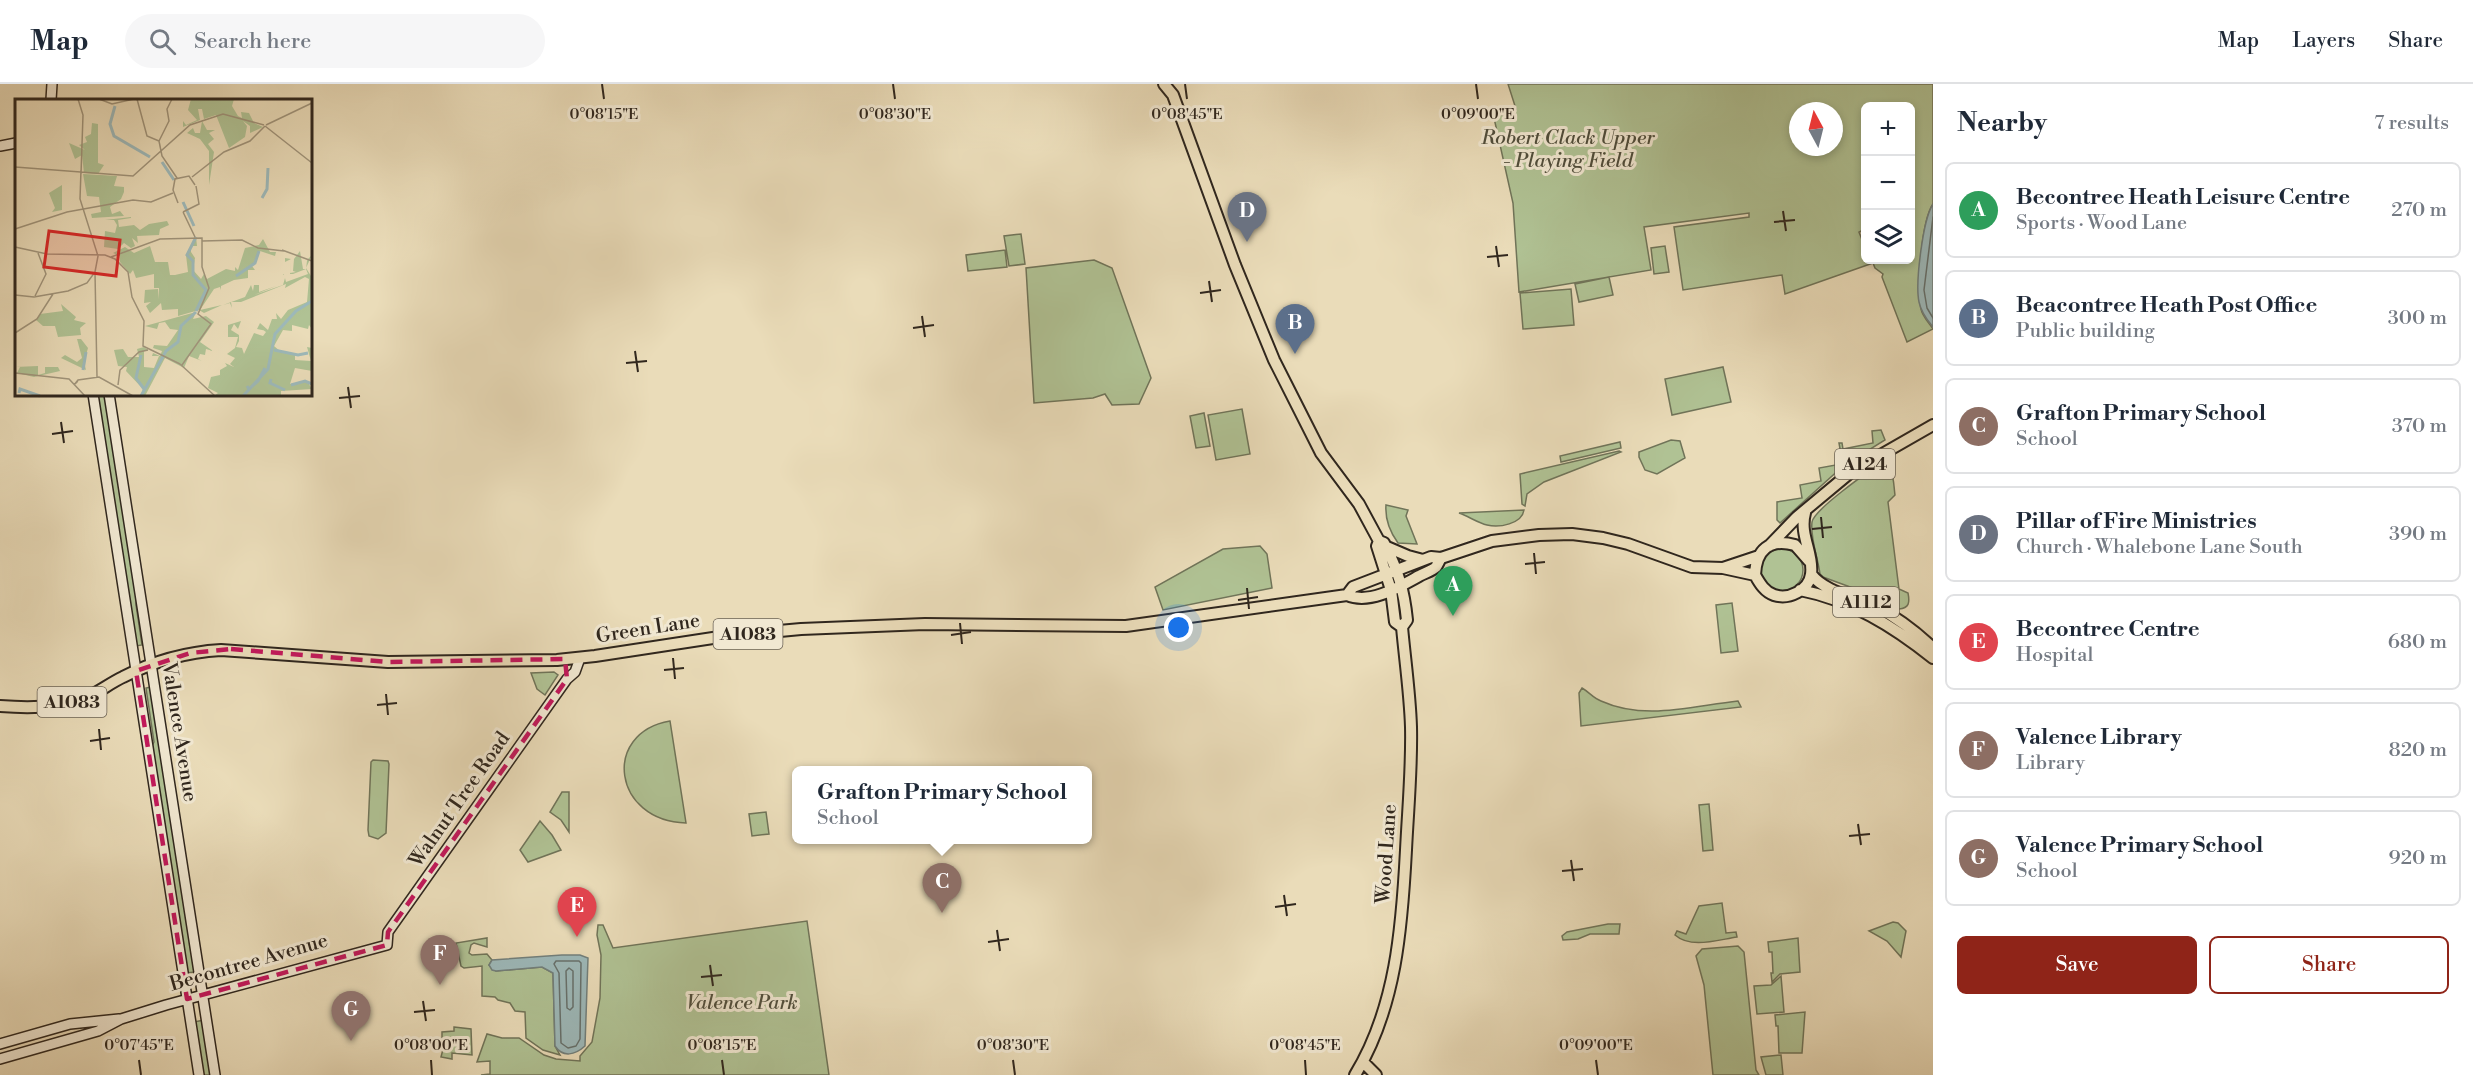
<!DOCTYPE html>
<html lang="en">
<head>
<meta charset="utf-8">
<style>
  body { margin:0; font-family:"Libre Bodoni",serif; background:#f6f6f7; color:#1f2937 }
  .controls { position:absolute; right:18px; top:18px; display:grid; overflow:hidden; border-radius:9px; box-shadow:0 3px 9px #0003 }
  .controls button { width:54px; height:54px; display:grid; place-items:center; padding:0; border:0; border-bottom:2px solid #e0e1e3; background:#fff; color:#1f2937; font:30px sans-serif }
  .compass { position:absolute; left:1789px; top:18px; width:54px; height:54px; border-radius:50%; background:#fff; box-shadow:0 3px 9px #0003; rotate:353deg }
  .you { position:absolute; left:1179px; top:544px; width:21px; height:21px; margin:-15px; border:4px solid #fff; border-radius:50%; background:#1a73e8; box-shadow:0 0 0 9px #1a73e833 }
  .badge { display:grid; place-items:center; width:39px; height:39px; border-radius:50%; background:#8f2418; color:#fff; font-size:20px; font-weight:700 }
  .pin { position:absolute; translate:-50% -50px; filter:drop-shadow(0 2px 3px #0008) }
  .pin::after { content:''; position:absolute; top:32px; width:21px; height:18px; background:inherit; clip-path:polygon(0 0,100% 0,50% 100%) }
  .popup { position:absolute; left:792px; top:682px; width:300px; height:78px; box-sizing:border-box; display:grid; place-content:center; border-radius:9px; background:#fff; filter:drop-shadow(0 2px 4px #0005); font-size:20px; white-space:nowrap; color:#747a83 }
  .popup b { font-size:22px; color:#1f2937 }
  .popup::after { content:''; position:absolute; left:50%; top:100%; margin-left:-12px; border:12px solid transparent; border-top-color:#fff }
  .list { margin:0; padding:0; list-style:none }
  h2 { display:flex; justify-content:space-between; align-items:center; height:78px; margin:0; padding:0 24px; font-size:26px }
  h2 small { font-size:20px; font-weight:400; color:#747a83 }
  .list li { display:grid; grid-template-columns:39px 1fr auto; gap:18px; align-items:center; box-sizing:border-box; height:96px; margin:0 12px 12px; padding:0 12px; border:2px solid #e0e1e3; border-radius:9px }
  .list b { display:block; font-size:22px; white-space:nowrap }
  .list p { margin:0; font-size:20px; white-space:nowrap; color:#747a83 }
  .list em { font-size:20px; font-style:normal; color:#747a83 }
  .actions { display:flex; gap:12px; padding:18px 24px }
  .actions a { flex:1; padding:14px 0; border:2px solid #8f2418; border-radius:9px; text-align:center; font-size:21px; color:#8f2418 }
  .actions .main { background:#8f2418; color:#fff }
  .icon { flex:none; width:33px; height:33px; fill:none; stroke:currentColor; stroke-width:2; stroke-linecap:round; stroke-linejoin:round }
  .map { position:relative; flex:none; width:1933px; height:991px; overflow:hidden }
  header { display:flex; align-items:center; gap:36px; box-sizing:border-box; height:84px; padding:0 30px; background:#fff; border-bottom:2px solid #e0e1e3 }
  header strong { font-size:28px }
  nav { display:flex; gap:33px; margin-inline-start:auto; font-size:21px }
  .search { width:420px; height:54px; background:#f6f6f7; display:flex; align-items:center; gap:15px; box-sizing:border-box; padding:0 21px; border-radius:33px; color:#747a83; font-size:22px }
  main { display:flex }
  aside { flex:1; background:#fff }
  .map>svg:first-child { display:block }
</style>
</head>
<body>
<header>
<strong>Map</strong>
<div class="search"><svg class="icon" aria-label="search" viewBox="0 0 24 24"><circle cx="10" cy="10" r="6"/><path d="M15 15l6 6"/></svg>Search here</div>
<nav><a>Map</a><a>Layers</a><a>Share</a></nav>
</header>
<main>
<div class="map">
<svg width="1933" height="991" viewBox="0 0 1933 991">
  <rect width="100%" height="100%" fill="#eadcb9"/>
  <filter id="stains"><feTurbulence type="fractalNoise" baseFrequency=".00333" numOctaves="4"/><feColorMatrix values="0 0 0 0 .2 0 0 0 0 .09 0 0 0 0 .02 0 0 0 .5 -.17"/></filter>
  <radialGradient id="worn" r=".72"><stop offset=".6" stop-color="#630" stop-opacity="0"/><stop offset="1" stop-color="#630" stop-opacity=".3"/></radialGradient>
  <!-- green -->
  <path fill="#b0c294" stroke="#707459" stroke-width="1.5" fill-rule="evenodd" d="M1508,0H1933V120C1921,138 1917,203 1921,225C1922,232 1929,239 1933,245L1907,258L1882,193L1883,190L1875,184L1873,179L1785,210L1782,191L1683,206L1674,143L1749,133V129L1644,143L1651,186L1519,208L1513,119L1494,34L1516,25ZM1866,22H1910V176H1866L1865,163L1859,148L1861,147L1865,159ZM1798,27H1834V63H1798Z
    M1021,150L1025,180L1009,182L1004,152Z
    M1665,162L1669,188L1654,190L1651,164Z
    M1005,166L1007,183L968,187L966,171Z
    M1094,176L1112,184L1151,294L1139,320L1112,321L1105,310L1093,314L1034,319L1026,184Z
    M1609,193L1613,211L1579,218L1575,200Z
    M1571,205L1574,241L1523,245L1520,209Z
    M1723,283L1731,318L1672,331L1665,295Z
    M97,311H106L137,507L136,521L142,561L136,562Z
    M1242,325L1250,370L1216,376L1208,331Z
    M1204,329L1210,362L1196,364L1190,332Z
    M1881,346L1885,356L1843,382L1839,359H1842L1843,365L1873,359L1872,347Z
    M1671,356L1680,357L1685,374L1657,390L1645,386L1639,373V368Z
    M1620,358L1621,364L1561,378L1560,372Z
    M1619,367L1621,368L1544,398L1527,410L1525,422L1522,420L1520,390Z
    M1841,380L1842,383L1780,439L1777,436V418L1802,414L1800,401L1821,397L1819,384Z
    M1880,381C1895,382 1893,398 1895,411L1888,418L1899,505L1908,509C1910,519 1909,524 1899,525L1861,507L1823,493L1820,490C1818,474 1810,454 1812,438C1814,426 1868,387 1880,381Z
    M1386,421L1408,426L1406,432L1417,460L1398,459C1390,448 1385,434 1386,421Z
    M1524,426C1522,440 1499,444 1487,441C1478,439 1468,432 1459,429Z
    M1260,462L1267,470L1272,504L1163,526L1155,503L1223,465Z
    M1761 486a21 21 0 1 1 42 0a21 21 0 1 1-42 0Z
    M1732,519L1738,567L1721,569L1716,521Z
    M554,588L558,591L545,611L537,605L531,589Z
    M151,603L195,888L186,889L151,664L154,658L146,604Z
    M1582,604C1589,608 1593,614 1601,617C1645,637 1692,622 1738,617L1741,623L1581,642L1579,609Z
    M670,637L686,739C613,737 601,649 670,637Z
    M373,676L388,677L389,680L386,749L378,755L369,752L368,746L371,678Z
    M562,708H569V748L561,736L550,728Z
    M1709,720L1713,766L1703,767L1699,721Z
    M766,728L769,750L752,752L749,730Z
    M540,737L552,751L561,766L528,778L520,766Z
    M1722,819L1726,849L1736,848L1737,853C1717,856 1691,865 1675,851L1677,847L1686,850L1699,822Z
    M807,837L829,991H481L490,990V977L477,978L487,950L502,954H519L544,971L556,975L580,977V972L592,958L600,914L601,871L597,851L598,841H603L613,864Z
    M1893,838L1898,839L1906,847L1901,873L1887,857L1869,847Z
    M1608,840H1620L1619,850H1590L1578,855L1563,856L1562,852L1567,848Z
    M487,854V863L474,859L471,861L469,869L472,871L487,870L492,876L489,881L496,887L542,883L553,889L555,962L560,971L543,966L526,954L525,928L515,927L510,919L498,916L495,913L482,912V882L464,884L461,882L456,859Z
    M1798,854L1800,888L1780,890L1772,898L1771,889H1773L1772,868H1769L1768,858Z
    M1738,862L1744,868L1756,986L1759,991H1713L1704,901L1696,872L1702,865Z
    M1781,892L1784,928L1757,930L1754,902L1771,901Z
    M1805,928L1802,969H1779L1778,942H1776L1775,931Z
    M204,936L212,991H202L194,938Z
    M454,943L471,945L472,971L452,969V975L441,973L445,958L438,955L442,954V948L454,947Z
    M1781,971L1783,991H1766L1761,973Z"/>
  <!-- water -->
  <path fill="#9db9ba" stroke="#717f7c" stroke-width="1.5" d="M1933,120V243C1926,235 1921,228 1919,218C1915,199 1923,135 1933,120Z
    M562,871H580L588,874L585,962C575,971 563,974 555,962L553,889L542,883L496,887L492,886L489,881L492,876Z"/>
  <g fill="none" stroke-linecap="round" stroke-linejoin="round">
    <!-- shore -->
    <path stroke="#66706c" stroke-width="1.5" d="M1933,133L1924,206L1927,224L1933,234
      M556,877H579L581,879L580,955L576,962L568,964L561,959L559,889L554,880Z
      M569,884L573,887V923L570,926L567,924L566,887Z"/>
    <defs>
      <path id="secondary" d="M51,16L52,0
        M0,62L16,59
        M93,310L199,991
        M109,310L215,991
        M0,960L70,940L119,935
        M0,975L98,947L121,935L166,921L387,861L388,848L567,595L575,588L580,574"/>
      <path id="primary" d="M1164,0L1173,11L1235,181L1274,276L1321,369L1359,420L1379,457L1377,462L1391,506L1395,538L1402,543
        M1805,429C1799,451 1814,470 1811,490C1809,506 1789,516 1774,511C1765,508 1760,500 1755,491C1756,466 1769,454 1795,461L1809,477
        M1769,462L1797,433L1851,388L1933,341
        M1387,463L1408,472L1423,476
        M1723,484L1759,472
        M1811,490C1825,509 1857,513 1877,523C1898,534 1916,548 1933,564
        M1800,506C1851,516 1893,542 1933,574
        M1347,511L1353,503L1431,473L1441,474L1492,457L1539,451L1572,450L1603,454L1628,460L1692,483L1723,484L1755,491
        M0,622C25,624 54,624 78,617C94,612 108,600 123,593C154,577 187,568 221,566L388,578L557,576L595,572L726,552L801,545L925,540L1126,542L1347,511C1370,521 1399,503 1419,492C1424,489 1432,487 1436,483C1438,480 1439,477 1441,474
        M1363,978L1376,991
        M1355,991C1396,924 1402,843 1406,766C1408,725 1412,684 1411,643C1410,610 1405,576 1402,543L1407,536C1404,506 1398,486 1384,459L1379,457"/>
    </defs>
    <!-- secondary casing -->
    <use href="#secondary" stroke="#30271e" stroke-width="12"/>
    <!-- primary casing -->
    <use href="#primary" stroke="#30271e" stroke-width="14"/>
    <!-- secondary -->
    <use href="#secondary" stroke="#f1e8d2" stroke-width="9"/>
    <!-- primary -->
    <use href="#primary" stroke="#eadcb9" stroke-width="10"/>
  </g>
  <!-- marked area -->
  <path fill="none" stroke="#c2185b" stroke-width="4.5" stroke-dasharray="12 8" stroke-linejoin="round" d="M231,565L388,578L565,575L567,595L388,848L387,861L187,915L136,587L190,569Z"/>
  <!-- ticks -->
  <path fill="none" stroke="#30271e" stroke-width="2" d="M602,0L604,15M893,0L895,15M1185,0L1187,15M1476,0L1478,15M1783,127L1786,147M1774,138L1795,136M1496,162L1499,183M1487,173L1508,171M1209,197L1212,218M1200,209L1221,206M922,232L925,253M913,244L934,241M635,267L638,288M626,279L647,277M348,303L351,324M339,314L360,312M61,338L64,359M52,350L73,347M1821,433L1823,454M1812,445L1832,443M1534,469L1536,490M1525,480L1545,478M1247,504L1249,525M1238,516L1258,513M960,539L962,560M951,551L971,548M673,574L675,595M664,586L684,584M386,610L388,631M377,621L397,619M99,645L101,666M90,657L110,654M1858,740L1861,761M1849,752L1870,750M1571,776L1574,797M1562,787L1583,785M1284,811L1287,832M1275,823L1296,820M997,846L1000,867M988,858L1009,855M710,881L713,902M701,893L722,891M423,917L426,937M414,928L435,926M139,976L141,991M431,976L432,991M722,976L724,991M1013,976L1015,991M1305,976L1306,991M1596,976L1598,991"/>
  <g text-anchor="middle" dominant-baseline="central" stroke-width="6" stroke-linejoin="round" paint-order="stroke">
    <!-- shield labels -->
    <g fill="#f1e8d2" stroke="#6a6154" stroke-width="1.5">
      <rect x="1835" y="365" width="60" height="30" rx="4.5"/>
      <rect x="1833" y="503" width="66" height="30" rx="4.5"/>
      <rect x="713.5" y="535" width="69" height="30" rx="4.5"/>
      <rect x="37.5" y="603" width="69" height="30" rx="4.5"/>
    </g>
    <g font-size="18" font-weight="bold" fill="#30271e">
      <text x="1865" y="380">A124</text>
      <text x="1866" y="518">A1112</text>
      <text x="748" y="550">A1083</text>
      <text x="72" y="618">A1083</text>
    </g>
    <!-- park labels -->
    <g font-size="20" font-style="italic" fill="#504e3c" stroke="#f1e8d2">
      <text x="1568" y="54">Robert Clack Upper<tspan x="1568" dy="23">- Playing Field</tspan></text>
      <text x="742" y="919">Valence Park</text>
    </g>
    <!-- street labels -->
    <g font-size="20" fill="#30271e" stroke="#f1e8d2">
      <text transform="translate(648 545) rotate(-9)">Green Lane</text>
      <text transform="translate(179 648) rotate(81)">Valence Avenue</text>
      <text transform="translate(460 716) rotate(-55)">Walnut Tree Road</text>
      <text transform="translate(1387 770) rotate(-86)">Wood Lane</text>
      <text transform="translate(249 879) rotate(-16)">Becontree Avenue</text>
    </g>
  </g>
  <!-- overview -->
  <g transform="translate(15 15)">
    <rect width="297" height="297" fill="#eadcb9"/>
    <path d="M176,0H219L217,7L223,17L227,19L226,13L234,14L239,24L248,28L235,34V27L228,22L232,27L230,38L214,49L201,16L189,20L187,10H183L185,21L168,28V22L171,26L182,21L173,11ZM187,22L192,31H200L194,34L199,40L193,45L199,53L194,86V52L185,40L172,34L178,29L180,34H185ZM77,24L83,25V64L89,66L83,75L69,74L67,56L60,60L54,44L70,51L64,46L72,43L70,38L76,35ZM68,75L102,77L99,87L109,88V93L106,100L95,108L97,115L105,112L109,117L77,119L76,115L86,113L84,98L72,97ZM47,86V111L37,113L40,109L34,94ZM116,118V119L103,121L104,128L119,126L125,131L134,125L152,122L154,126L145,130L144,136L122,137L123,144L117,139L120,147L116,149L109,144L103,150L89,148L90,132L100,134L102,126L99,121H90ZM181,138L182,147H176V153L180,159L178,171L186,180L189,175L192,180L211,170L220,172V168L223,171L230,149L244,146L248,140L255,153H261L260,157L245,152L237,167L240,171H233V179L219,181L206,187V191L205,188L199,190L185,211L207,206L189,214L184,211L163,217V210L147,211L146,204L135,214L131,207L136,203L129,204L130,191L143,190L144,200V189H139V175L121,179L118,171L115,175L105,163V157L98,154L110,148L119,154L135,147L140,163H153L155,176H160L173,173L171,156ZM285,152L288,170H291L292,162L293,160L297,156L291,169L296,177L297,230L294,226L293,230L277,226V232L268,231L259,247L266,253L280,255V261L296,262L292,248L297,249V272L280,269L275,285L292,282L297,290L266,292V297H199L203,294L193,289L196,278L205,276V271L212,267L210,264L219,268L215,265L220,259L212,255L220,249L223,238H213V226L226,222L223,230L219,225L216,231L224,236V230V242L221,248L227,249L229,255L239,234L248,237L251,233L248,231L252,232L242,230L245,224L253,231L257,220H262L261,214L266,220L273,211L292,203L294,180L290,178L270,189L271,185L226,203H216L217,209L215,204L208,206L230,198L236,186L238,192L239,186H244V193L261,187L239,196L268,186L270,179L271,183L293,175L291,170L278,175H269V176L268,175H275L276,160L270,163V159L276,160L275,174L281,173L278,172L279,160ZM46,205L61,218L59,221L71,224L65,229L66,236L43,238L40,227H28L21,221L25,215L48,212ZM181,213L178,220L191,217L199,223L185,243L198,252L191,250L190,256L185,255L183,260L187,262L174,257L169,269L150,259L130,297H125L128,290L111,272L112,268L103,267L99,251L108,250L113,258H124L122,250L129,248L133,251H129V268L139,269L144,257H137L138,254L145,257L147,252L138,249L139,246L152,247L163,231L155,230L150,223L144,224L142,230L130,227ZM62,240H66L73,249L69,263L71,271L46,259L50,256L62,263L67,259ZM23,267V276L30,274V268H43L45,272L19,278L2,274L5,268H0Z" fill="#b0c294"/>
    <path fill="none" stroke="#9db9ba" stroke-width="3" d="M100,7L95,25L99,37L135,58M147,63L159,81M247,99L252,90L253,69M168,103L179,127M181,138L172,156L178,162V176L191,191L181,212M221,177L240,164L244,152M259,251L283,256L293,254M126,256L121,279L129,290M68,271L71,253M256,280L255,284L270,291M276,286L290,282L297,285M232,287L234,290L243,282L250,269M4,294L5,290L25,297M126,297L151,252L163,243L166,227L181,213M228,297L253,270L260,235L281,212L297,202"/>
    <path fill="none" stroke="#a0947b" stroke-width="1.5" d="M63,0L68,16L66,75M84,0L97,5L119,0M122,0L132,37L144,42M157,0L152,10L154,22L144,42L147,57L162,79M251,26L297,4M250,27L297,64M0,68L118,77L175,26L208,15L249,26M177,78L209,53L235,42L250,27M163,104L158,91L160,80L174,77L180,86M168,113L184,105L181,87M168,113L180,138M0,130L52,113L118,101L136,103L158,94M187,142L227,141L243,149L269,152M0,148L32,155L90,156L100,160L113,173L117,198L129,222L128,247L165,265M267,151L297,162M96,158L145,140L187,139V168L194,189L183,215L196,225L167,266M80,174L82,278M0,196L19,198L53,192L72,184L80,173L83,157L65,100L66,71M20,197L31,175L23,154M0,234L22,220L38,195M165,265L200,297M0,274L54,280L70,297M63,282L59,286L63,281L84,278L118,297M103,286L105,271L124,253L133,251"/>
    <path fill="#d62828" fill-opacity="0.15" stroke="#d62828" stroke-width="3" d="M34,132L105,141L101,177L29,168Z"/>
    <rect width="297" height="297" fill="none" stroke="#30271e" stroke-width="3"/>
  </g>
  <g font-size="15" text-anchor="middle" fill="#30271e" stroke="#f1e8d2" stroke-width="6" stroke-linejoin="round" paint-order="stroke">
    <text x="604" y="35">0°08'15"E</text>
    <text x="895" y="35">0°08'30"E</text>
    <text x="1187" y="35">0°08'45"E</text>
    <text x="1478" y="35">0°09'00"E</text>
    <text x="139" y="966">0°07'45"E</text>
    <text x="431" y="966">0°08'00"E</text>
    <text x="722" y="966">0°08'15"E</text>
    <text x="1013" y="966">0°08'30"E</text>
    <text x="1305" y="966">0°08'45"E</text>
    <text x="1596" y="966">0°09'00"E</text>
  </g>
  <rect width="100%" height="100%" filter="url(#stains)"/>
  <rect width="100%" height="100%" fill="url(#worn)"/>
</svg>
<div class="controls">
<button>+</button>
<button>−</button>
<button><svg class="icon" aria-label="layers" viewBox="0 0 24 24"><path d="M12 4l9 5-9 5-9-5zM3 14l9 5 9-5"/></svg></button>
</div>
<svg class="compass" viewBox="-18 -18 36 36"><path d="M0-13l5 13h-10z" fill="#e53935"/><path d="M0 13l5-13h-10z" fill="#747a83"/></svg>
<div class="you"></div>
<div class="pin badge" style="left:1453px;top:532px;background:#2e9e5b">A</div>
<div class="pin badge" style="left:1295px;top:270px;background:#5c6f8a">B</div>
<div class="pin badge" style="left:942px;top:829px;background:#8d6e63">C</div>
<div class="popup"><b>Grafton Primary School</b>School</div>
<div class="pin badge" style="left:1247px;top:158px;background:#6b7280">D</div>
<div class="pin badge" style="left:577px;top:853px;background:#e0444e">E</div>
<div class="pin badge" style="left:440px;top:901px;background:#8d6e63">F</div>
<div class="pin badge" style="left:351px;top:957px;background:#8d6e63">G</div>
</div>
<aside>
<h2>Nearby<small>7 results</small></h2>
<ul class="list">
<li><span class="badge" style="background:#2e9e5b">A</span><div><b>Becontree Heath Leisure Centre</b><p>Sports · Wood Lane</p></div><em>270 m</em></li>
<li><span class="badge" style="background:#5c6f8a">B</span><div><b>Beacontree Heath Post Office</b><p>Public building</p></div><em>300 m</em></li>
<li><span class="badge" style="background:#8d6e63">C</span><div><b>Grafton Primary School</b><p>School</p></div><em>370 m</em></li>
<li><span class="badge" style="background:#6b7280">D</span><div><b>Pillar of Fire Ministries</b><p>Church · Whalebone Lane South</p></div><em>390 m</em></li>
<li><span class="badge" style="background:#e0444e">E</span><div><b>Becontree Centre</b><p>Hospital</p></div><em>680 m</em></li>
<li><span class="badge" style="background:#8d6e63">F</span><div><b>Valence Library</b><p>Library</p></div><em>820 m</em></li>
<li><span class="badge" style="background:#8d6e63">G</span><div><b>Valence Primary School</b><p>School</p></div><em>920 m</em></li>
</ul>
<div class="actions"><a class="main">Save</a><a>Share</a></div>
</aside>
</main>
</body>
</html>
